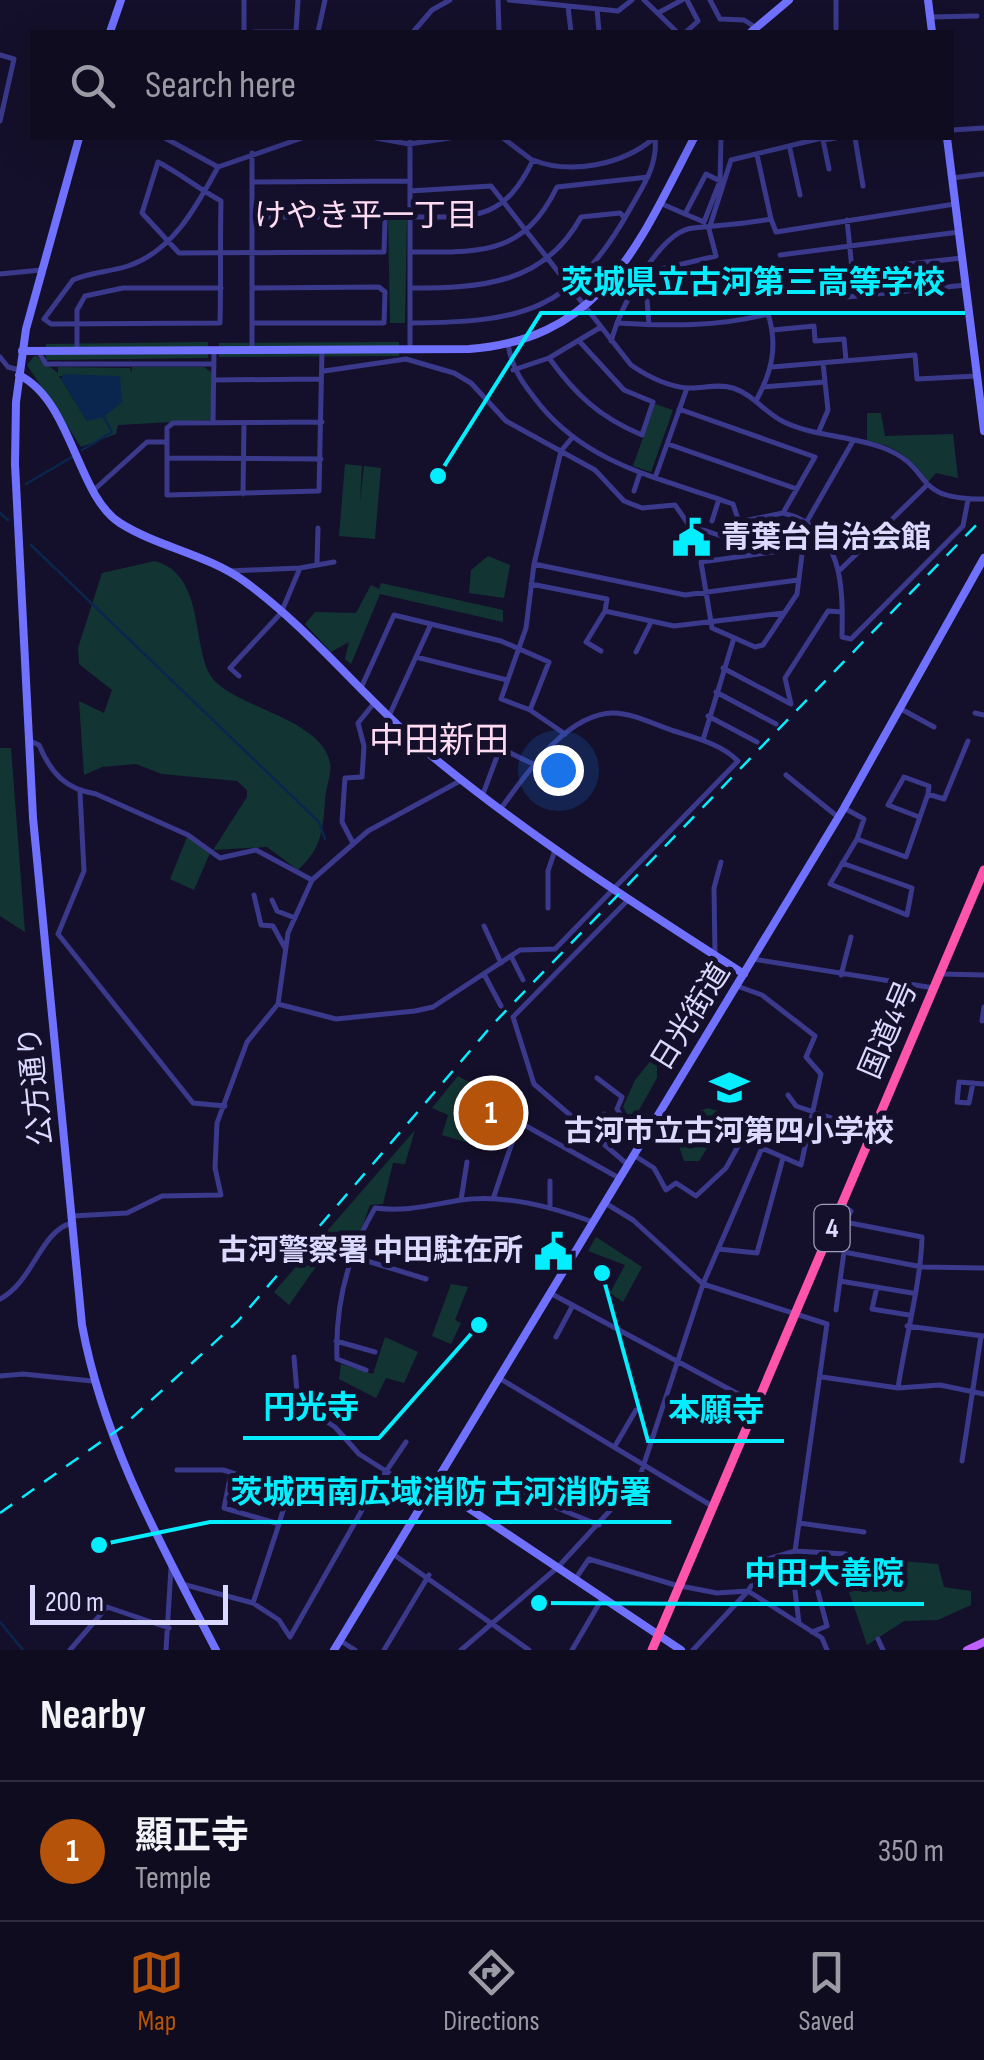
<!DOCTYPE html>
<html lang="en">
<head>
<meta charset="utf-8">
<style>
  body { margin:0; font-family:"Sofia Sans Condensed","Noto Sans JP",sans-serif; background:#181529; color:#f1f3f6 }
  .scale { position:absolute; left:30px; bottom:25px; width:198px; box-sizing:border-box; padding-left:10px; border:5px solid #dcd9ff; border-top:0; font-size:28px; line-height:35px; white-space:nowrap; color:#dcd9ff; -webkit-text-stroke:8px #14102b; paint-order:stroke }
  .you { position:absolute; left:558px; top:770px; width:35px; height:35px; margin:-25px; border:8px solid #fff; border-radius:50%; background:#1a73e8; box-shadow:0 0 0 15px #1a73e833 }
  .badge { display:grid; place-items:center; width:65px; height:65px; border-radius:50%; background:#b45309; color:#fff; font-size:32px; font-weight:700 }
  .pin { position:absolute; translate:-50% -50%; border:5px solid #fff; box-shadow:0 2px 10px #0006 }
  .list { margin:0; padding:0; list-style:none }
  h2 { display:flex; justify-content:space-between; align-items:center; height:130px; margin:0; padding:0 40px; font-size:42px }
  h2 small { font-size:32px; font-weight:400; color:#9b9ba5 }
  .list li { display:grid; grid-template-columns:65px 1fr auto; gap:30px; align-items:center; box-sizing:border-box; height:140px; padding:0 40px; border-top:2px solid #2f2c3e }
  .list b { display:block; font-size:38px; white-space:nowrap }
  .list p { margin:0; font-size:32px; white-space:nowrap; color:#9b9ba5 }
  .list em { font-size:32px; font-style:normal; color:#9b9ba5 }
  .icon { flex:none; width:55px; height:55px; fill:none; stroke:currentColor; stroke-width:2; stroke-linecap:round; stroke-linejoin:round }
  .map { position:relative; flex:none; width:984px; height:1650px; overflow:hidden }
  .search { position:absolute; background:#0f0c20; box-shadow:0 10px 40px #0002; left:30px; right:30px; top:30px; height:110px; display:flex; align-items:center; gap:25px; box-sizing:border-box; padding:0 35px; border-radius:0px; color:#9b9ba5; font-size:38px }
  .sheet { height:270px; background:#0f0c20 }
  nav { display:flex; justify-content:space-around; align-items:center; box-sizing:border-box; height:140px; border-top:2px solid #2f2c3e; background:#0f0c20; font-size:28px; color:#9b9ba5 }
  nav a { display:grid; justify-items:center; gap:5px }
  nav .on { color:#b45309 }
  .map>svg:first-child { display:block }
</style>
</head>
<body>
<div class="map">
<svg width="984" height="1650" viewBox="0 0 984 1650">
  <rect width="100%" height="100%" fill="#14102b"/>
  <!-- green -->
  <path fill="#123533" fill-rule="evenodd" d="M388,215H407L405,323H390Z
    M208,342V358L46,360V344Z
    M399,342V356L219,357V343Z
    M35,355L58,373V367L130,368L131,373L132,367H204L211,372V420L118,425L116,434L81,447L27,365ZM59,376H120L87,421Z
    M655,404L673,410L651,472L633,466Z
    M867,413H881L885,436L953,434L958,478L936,473L928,482C913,459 895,445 867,441Z
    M345,464L362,466L360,502L364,466L381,468L375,539L339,536Z
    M488,556L510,565L504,598L469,593L471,570Z
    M155,561C203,575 192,637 209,673C226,707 322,716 330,763C332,774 325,790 325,801C323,831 321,849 298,870L267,847L213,850L247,797V790L237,781L162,774L136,764L102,767L84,775L79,701L104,713L112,690L79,664L78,648L102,573Z
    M381,583L503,610V622L380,594L351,664L345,659L349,642L331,652L305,624L315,612L356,613L371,585L379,589Z
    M0,748H11L25,932L0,916Z
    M188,835L210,853L194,890L170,879Z
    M657,1053V1078L639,1110L652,1116L639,1136L623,1107L635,1080Z
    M458,1076L491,1094L489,1117L498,1121L502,1112L507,1113L515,1125L508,1138H497L493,1130L478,1125L472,1144L442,1135L448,1115L432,1108Z
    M708,1108L718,1111L721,1126L699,1161H684L679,1146L699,1111Z
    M415,1130L405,1164L393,1163L383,1204L370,1205L353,1253L329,1248L289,1305L274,1292Z
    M596,1237L642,1267L623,1302L610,1293L625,1265L588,1251Z
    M451,1284L468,1287L455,1320L461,1323L451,1344L432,1336Z
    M385,1337L418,1352L404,1383L386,1378L376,1398L339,1379L341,1364L373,1374Z
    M878,1559L938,1564L944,1587L971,1591V1605L938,1620L904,1621L867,1645L844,1577Z"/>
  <!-- water -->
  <path fill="#0b264e" d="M63,374L120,376L122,402L104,417L87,421L61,379Z"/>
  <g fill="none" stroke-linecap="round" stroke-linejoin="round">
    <!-- stream -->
    <path stroke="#0b264e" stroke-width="2.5" d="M82,450L112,432L104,417
      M26,484L72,457
      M0,513L8,520
      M31,545L319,822L325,839
      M0,1622L23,1650"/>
    <!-- street -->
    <path stroke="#3a398b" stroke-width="5" d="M244,0V32
      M498,0L499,32
      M509,0L618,11L632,0
      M644,0L677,32
      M710,0L720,19L744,20L755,27
      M568,6L571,32
      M597,9L599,32
      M658,13L682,0
      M930,17L977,16
      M836,28V0
      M254,32H295
      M296,32L298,0
      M318,32L325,0
      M413,32L432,10L450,0
      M686,32L698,21L687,0
      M0,55L14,59L0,121
      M952,130L984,128
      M165,138L218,167
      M376,138L409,144L450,138
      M503,138L532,160
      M855,138L863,186
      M790,149L800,195
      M252,153V349
      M757,155L771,219
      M829,169L823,140L836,138
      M952,178L984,174
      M252,182L409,181
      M410,191L491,186L631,365C647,376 666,386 687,388C703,389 717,383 733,388C754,395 765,413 784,422C813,436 851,436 881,447C938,468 906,499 984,499
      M660,203L685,214L706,174L720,181
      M685,214L704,222L720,181L721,138
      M252,217H380L385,221L384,252C316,252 247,253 179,253L142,213L158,162C181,174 199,189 221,201C220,242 221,282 220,323L51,324L44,319L73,280C90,272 110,272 128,266C173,251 196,207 218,167L302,138
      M410,217C472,217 503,223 533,160C570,175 623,165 654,138
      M847,220L852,269
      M410,252C479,252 523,257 557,187L648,177
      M780,255L959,232
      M644,273L716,256L709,229L731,160L822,138
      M827,273L962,258
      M0,274L41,270
      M635,286H646L649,325
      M410,288C480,288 544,285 581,217L620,213L625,218
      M847,297L966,285
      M252,323H384L385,292L379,287L252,288
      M410,323C521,322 572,313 630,209C643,186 658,165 655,138
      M773,330L814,326L815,341L844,339L846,360
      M611,341L617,323
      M508,344C512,370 524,385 540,405C590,466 661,478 733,504L739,522L783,513L815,457L679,409
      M410,349V138
      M38,351L46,364H214
      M77,351V310L85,296L123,288H221
      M0,357L8,367L19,370
      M549,358C576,395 599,417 642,435L653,402L624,390L580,342
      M772,367L915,355L917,379L977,376
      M513,370L549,358L601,327
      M324,371L406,359L454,373L471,383L506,421L595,470L624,501L642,508L675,505L689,525L724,537L739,522
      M214,380L321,379
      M763,387L825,382
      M757,399C772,371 778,345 768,314C717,327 669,326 617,323C628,296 661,231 693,228C719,225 745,224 771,219L776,232L955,204
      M322,422L173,423L167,428V495L319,491L322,350
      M213,423L214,351
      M819,431L828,410L823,363
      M668,444L797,489
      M167,458L321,459
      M655,478L687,388
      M95,489L147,442H167
      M634,491L640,473
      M243,494L244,423
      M783,513C844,528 843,588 842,637L851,639L963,526L968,500
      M712,521L719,499
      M802,548L701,562L712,628L755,647L763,645L797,594L806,523L853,441
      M317,563L318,528
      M534,564L561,451L571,439
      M841,569L925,487
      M229,571L300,568
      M531,584L607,599L605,611L674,626L784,613
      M601,651L586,642L605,611
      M636,652L651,622
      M416,657L507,680
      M723,668L791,704L785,678L828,611L842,612
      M239,676L230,668L281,613L300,568L334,562
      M361,688L394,615L431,624
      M716,692L776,724
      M901,709L934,727
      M975,713L984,715
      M389,716L431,624L501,641L549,662L530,710
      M708,716L757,742
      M565,734L530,710L501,699L526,628L534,564L685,595L798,580
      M703,740L734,638
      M30,741L39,745C51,773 65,789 96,794L188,835L220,858L256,850L312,880
      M500,748L533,764
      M786,775L838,817
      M483,794L505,735
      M844,808L864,819L857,839L906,857L928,794L944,799L968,741
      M919,817L888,805L904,777L929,786L928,794
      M353,843L342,822L345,778L362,777L364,746L358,723L375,702
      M842,863L912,888L907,915L830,884L857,839
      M254,895L261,925L273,926L285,948
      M272,900L277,911L295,918
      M548,908V871L555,850
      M484,926L501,963
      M58,934L193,1103L225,1106
      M58,934L84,871L80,793
      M511,956L523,980
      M715,956L714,888L721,862
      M753,959L934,988
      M484,974L501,1006
      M942,974L984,975
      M841,975L851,937
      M278,1004L336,1019L415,1011L433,1007L520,950L555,949L738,761C721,744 696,738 674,731C655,725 633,713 613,713C566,714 527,773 502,807
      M982,1021L984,1007
      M597,1078L622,1097L617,1109L639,1143
      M973,1083L969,1103L957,1102L959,1082L984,1084
      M788,1095L796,1106L870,1131
      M604,1114L608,1146
      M635,1156L654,1168L666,1190L676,1183L696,1196L726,1168L742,1139L762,1148
      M627,1164L534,1084L513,1017L628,900
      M550,1181V1207
      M493,1199L519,1122L619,1178
      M461,1200L467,1162
      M605,1203L633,1220L703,1284L827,1324L795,1551
      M842,1205L851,1211L845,1222L844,1252L922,1267L984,1268
      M72,1216L127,1213L162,1196L221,1195L215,1168L217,1123L247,1042L278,1004L288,933L312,880L368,831L460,781
      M845,1222L922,1237C921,1282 905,1340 898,1388
      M718,1249L757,1253L783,1158
      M844,1252L840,1281L912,1293
      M354,1257L426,1279
      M877,1287L872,1309L909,1315
      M550,1293L755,1403
      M0,1299C34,1281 40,1231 72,1223
      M836,1310L840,1281
      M907,1326L983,1336
      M556,1337L573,1305
      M336,1341L375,1352
      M294,1357L298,1404L335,1427L359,1454L427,1497
      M366,1370L337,1359C335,1306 348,1254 375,1208C407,1212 430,1205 461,1200C506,1194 552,1207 593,1222
      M0,1376L23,1374L92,1381
      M822,1377L898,1388L940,1385L984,1394
      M499,1378L712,1506
      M615,1446L636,1410
      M962,1461L981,1336
      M177,1470H223L289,1490L279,1524L224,1508L231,1473
      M470,1482L518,1492L599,1525
      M799,1523L864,1532
      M393,1554L529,1650
      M576,1578L589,1559L675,1585L717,1593L748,1591L822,1638L827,1650
      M182,1584L253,1603L279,1524
      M795,1591L799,1623
      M253,1603L279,1620L290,1637L374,1489L406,1442
      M812,1632L827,1626L818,1592
      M878,1639L883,1650
      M341,1641L355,1650
      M70,1650L107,1607L169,1628
      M166,1650L171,1568
      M384,1650L429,1575
      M461,1650L558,1567L639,1479L703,1284L762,1148L801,1165L821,1074L806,1057L815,1036L762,995L737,986
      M572,1650L603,1597
      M693,1650L748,1591L768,1559L795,1551L846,1554"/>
    <!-- secondary -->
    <path stroke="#7071ff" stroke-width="8" d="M928,0L932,32
      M110,32L121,0
      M751,32L789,0
      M79,138L26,329L16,402L15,464L33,818L82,1325C104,1444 161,1544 216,1650
      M947,138L984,431
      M22,351L469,349C603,339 639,243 694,138
      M19,375C72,401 77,496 120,523C158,547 206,554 244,581C313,631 367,702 433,757C530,837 638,906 744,974
      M434,1485L681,1650
      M334,1650L844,808L984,558"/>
    <!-- primary -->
    <path stroke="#bf60ff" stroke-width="8" d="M967,1650L984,1642"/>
    <!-- highway -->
    <path stroke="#ff54ab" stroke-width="9" d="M652,1650L984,870"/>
    <!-- rail -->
    <path stroke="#05eeff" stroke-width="2.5" stroke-dasharray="15 12" stroke-linecap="butt" d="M0,1513L122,1427L238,1321L494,1023L984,517"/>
  </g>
  <!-- icons -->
  <defs>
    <symbol id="civic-bare" viewBox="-9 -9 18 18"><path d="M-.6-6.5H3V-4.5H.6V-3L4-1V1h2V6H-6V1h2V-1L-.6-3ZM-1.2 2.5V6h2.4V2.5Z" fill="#05eeff" stroke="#14102b" stroke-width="2.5" paint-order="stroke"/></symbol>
    <symbol id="school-bare" viewBox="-9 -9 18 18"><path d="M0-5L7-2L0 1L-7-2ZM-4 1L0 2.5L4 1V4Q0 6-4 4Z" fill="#05eeff" stroke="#14102b" stroke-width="2.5" paint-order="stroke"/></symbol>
  </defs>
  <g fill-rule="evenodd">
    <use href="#civic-bare" x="664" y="510" width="55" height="55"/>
    <use href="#school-bare" x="702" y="1060" width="55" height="55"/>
    <use href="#civic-bare" x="526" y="1224" width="55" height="55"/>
  </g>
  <g text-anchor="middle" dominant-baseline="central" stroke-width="10" stroke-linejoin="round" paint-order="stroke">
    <!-- shield labels -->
    <rect fill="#14102b" stroke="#a09dbf" stroke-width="2.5" x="814.5" y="1205" width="35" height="46" rx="8"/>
    <g font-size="28" font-weight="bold" fill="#dcd9ff">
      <text x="832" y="1228">4</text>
    </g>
    <!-- poi labels -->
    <g font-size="30" font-weight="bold" fill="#dcd9ff" stroke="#14102b" text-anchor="start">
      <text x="721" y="538">青葉台自治会館</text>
      <text x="729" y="1132" text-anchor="middle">古河市立古河第四小学校</text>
      <text x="523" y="1251" text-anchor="end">古河警察署 中田駐在所</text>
    </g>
    <!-- street labels -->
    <g font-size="30" fill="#dcd9ff" stroke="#14102b">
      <text transform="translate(691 1017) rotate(-58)">日光街道</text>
      <text transform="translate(889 1030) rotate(-67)">国道4号</text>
      <text transform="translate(36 1086) rotate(-96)">公方通り</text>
    </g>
    <!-- neighbourhood labels -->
    <g font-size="32" fill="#ffdbf3" stroke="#14102b">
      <text x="366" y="216">けやき平一丁目</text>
    </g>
    <!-- quarter labels -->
    <g font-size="35" fill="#ffdbf3" stroke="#14102b">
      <text x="439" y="741">中田新田</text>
    </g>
  </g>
  <!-- callouts -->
  <path fill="none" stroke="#05eeff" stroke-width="4" d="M438 476L541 313H965M479 1325L379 1438H243M602 1273L648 1441H784M99 1545L210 1522H671M539 1603L724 1604H924"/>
  <g fill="#05eeff" stroke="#14102b" stroke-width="4">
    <circle cx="438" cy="476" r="10"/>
    <circle cx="479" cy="1325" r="10"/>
    <circle cx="602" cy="1273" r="10"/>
    <circle cx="99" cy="1545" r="10"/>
    <circle cx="539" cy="1603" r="10"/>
  </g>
  <g font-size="32" text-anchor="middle" font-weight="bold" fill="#05eeff" stroke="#14102b" stroke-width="10" stroke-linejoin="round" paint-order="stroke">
    <text x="753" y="293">茨城県立古河第三高等学校</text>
    <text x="311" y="1418">円光寺</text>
    <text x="716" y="1421">本願寺</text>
    <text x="441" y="1503">茨城西南広域消防 古河消防署</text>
    <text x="824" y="1584">中田大善院</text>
  </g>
</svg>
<div class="scale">200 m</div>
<div class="you"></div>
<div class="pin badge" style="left:491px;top:1113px">1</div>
<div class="search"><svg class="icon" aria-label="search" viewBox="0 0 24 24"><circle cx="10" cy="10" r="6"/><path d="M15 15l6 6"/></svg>Search here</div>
</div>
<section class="sheet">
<h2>Nearby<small></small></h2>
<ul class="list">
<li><span class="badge">1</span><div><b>顯正寺</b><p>Temple</p></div><em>350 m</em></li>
</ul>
</section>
<nav>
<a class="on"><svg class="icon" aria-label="map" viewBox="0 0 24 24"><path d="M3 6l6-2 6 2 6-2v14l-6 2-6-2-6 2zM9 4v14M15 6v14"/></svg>Map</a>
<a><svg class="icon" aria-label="directions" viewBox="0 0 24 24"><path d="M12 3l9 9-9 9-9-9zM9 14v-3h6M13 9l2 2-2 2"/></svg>Directions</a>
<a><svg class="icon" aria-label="saved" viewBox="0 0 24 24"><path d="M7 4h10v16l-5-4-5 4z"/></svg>Saved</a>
</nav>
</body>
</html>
